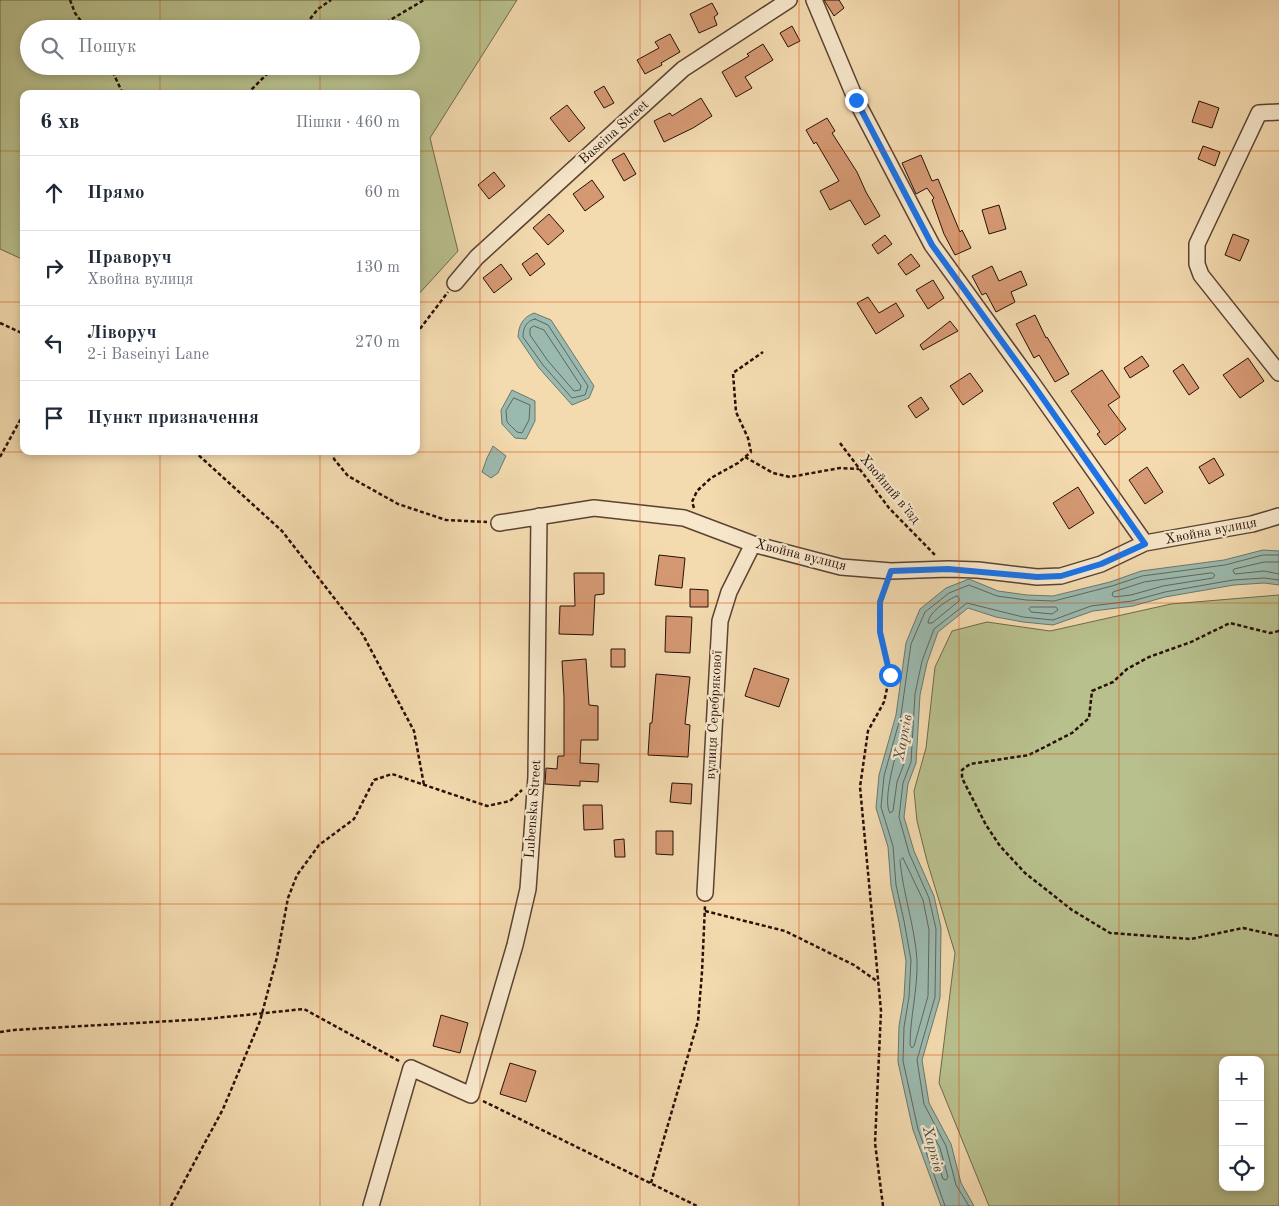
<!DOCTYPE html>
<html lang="uk">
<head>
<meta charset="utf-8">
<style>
  body { margin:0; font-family:"Old Standard TT",serif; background:#f6f6f7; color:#1f2937 }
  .controls { position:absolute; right:15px; bottom:15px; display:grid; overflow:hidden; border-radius:10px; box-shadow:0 2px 8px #0003 }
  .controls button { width:45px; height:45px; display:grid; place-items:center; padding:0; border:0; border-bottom:1px solid #e0e1e3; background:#fff; color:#1f2937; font:25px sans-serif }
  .stop { position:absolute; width:15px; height:15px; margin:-11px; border:4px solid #1a73e8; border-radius:50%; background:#fff }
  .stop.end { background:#1a73e8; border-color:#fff; box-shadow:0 1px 5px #0008 }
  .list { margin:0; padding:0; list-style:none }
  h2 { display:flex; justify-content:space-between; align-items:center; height:65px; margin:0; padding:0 20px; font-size:21px }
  h2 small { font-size:16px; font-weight:400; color:#747a83 }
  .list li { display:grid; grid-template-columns:32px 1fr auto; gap:15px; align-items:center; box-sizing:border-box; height:75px; padding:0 20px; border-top:1px solid #e0e1e3 }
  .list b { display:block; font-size:19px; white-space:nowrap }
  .list p { margin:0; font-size:16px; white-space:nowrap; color:#747a83 }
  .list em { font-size:16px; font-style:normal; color:#747a83 }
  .icon { flex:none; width:28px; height:28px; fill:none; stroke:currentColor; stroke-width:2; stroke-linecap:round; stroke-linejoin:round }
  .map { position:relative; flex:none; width:1279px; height:1206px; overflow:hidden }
  .search { position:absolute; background:#fff; box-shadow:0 2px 8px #0003; left:20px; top:20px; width:400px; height:55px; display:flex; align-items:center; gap:12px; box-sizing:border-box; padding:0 18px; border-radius:28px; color:#747a83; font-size:19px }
  .panel { position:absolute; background:#fff; box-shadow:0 2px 8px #0003; left:20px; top:90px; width:400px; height:365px; border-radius:10px }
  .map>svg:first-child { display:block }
</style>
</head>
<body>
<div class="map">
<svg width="1279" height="1206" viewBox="0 0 1279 1206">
  <rect width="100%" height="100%" fill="#f3daaf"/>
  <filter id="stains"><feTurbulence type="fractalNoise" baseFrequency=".004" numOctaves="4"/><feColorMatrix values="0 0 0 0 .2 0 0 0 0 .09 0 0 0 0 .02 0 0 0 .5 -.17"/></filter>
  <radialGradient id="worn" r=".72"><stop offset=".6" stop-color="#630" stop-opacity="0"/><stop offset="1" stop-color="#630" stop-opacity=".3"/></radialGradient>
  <!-- green -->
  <path fill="#b8c08d" stroke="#70684a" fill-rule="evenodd" d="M0,0H517L430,138L458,251L416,297V94H24V260L0,249ZM29,29H411V66H29Z
    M1279,595V1206H989L939,1083L955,953L927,861L917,821L914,791L926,748L935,667L952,631L987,622L1050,631L1171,604ZM1223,1060H1260V1187H1223Z"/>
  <!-- water -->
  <path fill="#9bbaaf" stroke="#6d766c" d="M534,313L551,320L594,386L589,398L572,405L539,368L518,337C519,325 522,318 534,313Z
    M512,390L535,401V421L526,439L515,438L502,424L501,410Z
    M493,446L506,456L498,473L491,478L482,472L487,458Z
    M1263,550L1279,551V585L1264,583L1234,585L1165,597L1133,606L1093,611L1053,625L1023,622L996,617L968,608L938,632L927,663L920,695L916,763L908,784L904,817L914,851L934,896L941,928L940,998L922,1060L929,1103L951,1144L961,1183L974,1206H941L913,1130L898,1062L899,1026L904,997L906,961L899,922L891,886L888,847L876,808L879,775L896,715L906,643L920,609L946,588L969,579L998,591L1027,595L1053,596L1110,582L1141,571L1224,560Z"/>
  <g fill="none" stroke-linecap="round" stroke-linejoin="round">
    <!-- shore -->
    <path stroke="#62655b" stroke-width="1" d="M535,319L548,325L588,386L585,395L572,398L543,365L523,337C523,328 526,321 535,319Z
      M534,326L544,330L581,386L580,390L574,391L548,361L530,335V329Z
      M514,398L530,405L529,420L522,433L517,432L507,422L506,411Z
      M1279,562H1264L1234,569L1233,571L1235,574L1264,571L1279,574
      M1212,573L1215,575L1213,578L1163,586L1131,595L1114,597L1112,595L1113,592L1144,582Z
      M957,596L959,598V601L932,623H928C928,613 948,599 957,596Z
      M1031,607H1056L1058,610L1052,614L1031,612L1029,609Z
      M902,737L906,739L905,761L897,782L893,811L890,813C882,801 896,751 902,737Z
      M903,858L923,900L929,930L928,996L914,1046L912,1048L910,1045C910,1017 918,989 917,960C915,927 903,894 900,861Z
      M928,1130L931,1131L940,1148L948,1177L946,1180L943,1179L941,1173L926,1133Z
      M945,1206L918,1129L903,1061L904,1027L909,997L911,960L904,921L896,885L893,846L881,807L884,776L901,715L911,644L925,612L949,593L969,585L997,596L1026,600L1054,601L1112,586L1142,576L1225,565L1263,555H1279
      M969,1206L956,1185L946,1146L924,1104L917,1060L935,997L936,929L929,898L909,853L899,817L903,783L911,762L915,694L922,661L934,629L967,603L1023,617L1053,620L1091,606L1132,601L1165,592L1233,580L1264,578L1279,580"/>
  </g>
  <!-- building -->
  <path fill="#d49872" stroke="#281007" d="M824,0H839L844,8L834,16Z
    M712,3L718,14L714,17L717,25L699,33L690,14Z
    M792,26L800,41L788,47L780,33Z
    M670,34L680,52L661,63L662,65L645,74L637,60L659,48L655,42Z
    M763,44L773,60L745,77L752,88L736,97L722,72L749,56L747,54Z
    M604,86L614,103L604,108L594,92Z
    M701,98L712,116L693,128L664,142L654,121L670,113L672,116Z
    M1199,101L1219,108L1212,128L1192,122Z
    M567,105L585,128L569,142L550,118Z
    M827,118L835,131L832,133L857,172L866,192L880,216L865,225L850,200L830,210L820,191L839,181L816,142L814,144L806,130Z
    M1203,146L1220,152L1215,166L1198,159Z
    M624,153L636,174L624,181L612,160Z
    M921,155L932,181L938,179L960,232L962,230L971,248L955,255L944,234L932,200L934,198L927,188L916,194L902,163Z
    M494,172L505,186L489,199L478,185Z
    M592,180L604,197L585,211L573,194Z
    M999,205L1006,229L989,234L982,210Z
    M549,214L564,231L548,245L533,228Z
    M1233,234L1249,240L1240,261L1225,255Z
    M885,235L892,244L878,254L872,245Z
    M537,253L545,264L530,276L522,264Z
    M911,254L920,266L906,275L898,264Z
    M501,264L512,279L494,293L483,278Z
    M992,266L999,281L1021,271L1027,285L1011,292L1015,302L996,312L986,293L982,295L972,276Z
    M933,280L944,298L928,309L916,290Z
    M868,297L879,313L896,303L904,316L876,334L857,303Z
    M1035,315L1046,338L1047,337L1069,374L1055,382L1039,355L1034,358L1016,324Z
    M950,321L958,331L923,350L920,345Z
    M1142,356L1149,366L1130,378L1124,368Z
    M1248,358L1264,381L1240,398L1223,375Z
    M1183,364L1199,388L1189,395L1173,371Z
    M1102,370L1120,397L1108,405L1126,429L1105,445L1097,434L1100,432L1071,391Z
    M970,373L983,391L963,405L950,386Z
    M921,397L929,409L916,418L908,406Z
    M1214,458L1224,475L1209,484L1199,467Z
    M1147,467L1163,492L1145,504L1129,480Z
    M1078,487L1094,513L1069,529L1053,503Z
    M659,555L685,558L682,588L655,585Z
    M574,573H604V594L595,595L593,635L559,634L560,606H575Z
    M690,589L708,590V607H690Z
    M666,616L692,617L690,653L665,652Z
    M611,649H625V667H611Z
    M586,659L589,705L598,706V740H581L580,763L599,764L598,782L580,781V786L545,784L546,768L557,769L558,756H564V697L562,661Z
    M754,668L789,679L779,707L745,696Z
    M656,674L690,677L685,724L690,725L688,757L648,755L650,723H652Z
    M672,783L692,784L691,804L670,802Z
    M583,805H602L603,829L584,830Z
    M656,831H673V855L656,854Z
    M624,839L625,857H615L614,840Z
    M441,1015L468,1023L460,1053L433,1046Z
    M510,1063L536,1071L526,1102L500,1094Z"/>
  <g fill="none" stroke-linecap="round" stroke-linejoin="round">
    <defs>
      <path id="minor" d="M814,0L856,100L932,245L1032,383L1145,543
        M1279,112L1259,113L1197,244V264L1201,275L1279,373
        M455,283L477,257L683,69L789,0
        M499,523L594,508L684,518L753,544L841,567L891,571L948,569L978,570L1037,577L1061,576L1101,564L1145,543L1252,524L1279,516
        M705,893L720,621L729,592L753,544
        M371,1206L411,1068L471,1095L515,945L528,889L536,777L539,516"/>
    </defs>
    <!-- minor casing -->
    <use href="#minor" stroke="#5b4231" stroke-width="18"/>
    <!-- path -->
    <path stroke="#281007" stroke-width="2.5" stroke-dasharray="4 2.5" stroke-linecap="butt" d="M70,0L75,13L87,29
      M302,29L318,9L331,0
      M375,29L424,0
      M110,66L123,94
      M272,70L283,66
      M247,94L275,66
      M0,323L24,334
      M416,334L448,292
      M840,443L889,508L935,555
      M194,451L282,531L363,635L414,731L424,785
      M334,451V459L348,476L398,504L446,520L487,522
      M0,457L24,413
      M745,457L773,473L790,477L840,468L859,469
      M694,508L692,502L697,491L711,478L738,463L751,452L748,438L736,412L733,373L763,352
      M1279,631L1270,633L1230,623L1191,642L1149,657L1127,669L1113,682L1092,691L1089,718L1072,733L1029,755L970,764L962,770V778L986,825L1000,846L1025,873L1072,910L1110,933L1191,939L1243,928L1279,936
      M705,911L785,931L854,965L878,982
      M0,1032L14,1030L206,1019L304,1009L399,1061
      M483,1101L697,1206
      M651,1183L698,1021L702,972L705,906
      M171,1206L223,1109L260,1021L277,957L288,898L297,875L319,845L354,819L374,780L392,774L487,806L510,801L522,790
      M883,1206L875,1143L881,1011L860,787L868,731L884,702L890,675L880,632V602L887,584"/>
    <!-- minor -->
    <use href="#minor" stroke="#f7e7cb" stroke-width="15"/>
  </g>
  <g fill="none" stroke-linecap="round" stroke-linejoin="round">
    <!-- route -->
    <path stroke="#1a73e8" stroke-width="6" d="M856,100L932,245L1032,383L1145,544L1101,564L1061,576L1037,577L948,569L891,571L880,602V632L890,675"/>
  </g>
  <!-- grid -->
  <path fill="none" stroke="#d5520c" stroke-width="1" stroke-opacity="0.55" d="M160,0V29M320,0V29M480,0V1206M640,0V1206M799,0V1206M959,0V1206M1119,0V1206M160,66V94M320,66V94M0,151H24M416,151H1279M0,302H24M416,302H1279M160,451V1206M320,451V1206M0,452H1279M0,603H1279M0,754H1279M0,904H1279M0,1055H1279"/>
  <g text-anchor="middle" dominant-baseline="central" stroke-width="4.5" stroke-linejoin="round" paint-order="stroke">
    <!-- street labels -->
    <g font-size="14" fill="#281007" stroke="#f7e7cb">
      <text transform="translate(614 132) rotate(-42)">Baseina Street</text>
      <text transform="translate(890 489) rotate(50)">Хвойний в'їзд</text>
      <text transform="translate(1211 531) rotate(-11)">Хвойна вулиця</text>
      <text transform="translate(801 555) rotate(14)">Хвойна вулиця</text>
      <text transform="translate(714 715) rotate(-87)">вулиця Серебрякової</text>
      <text transform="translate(533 809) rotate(-86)">Lubenska Street</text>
    </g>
    <!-- water labels -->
    <g font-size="15" font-style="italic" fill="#504c42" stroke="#f7e7cb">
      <text transform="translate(904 738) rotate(-79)">Харків</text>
      <text transform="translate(932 1149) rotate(75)">Харків</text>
    </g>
  </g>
  <rect width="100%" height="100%" filter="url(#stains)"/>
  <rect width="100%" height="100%" fill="url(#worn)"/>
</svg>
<div class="controls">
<button>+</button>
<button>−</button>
<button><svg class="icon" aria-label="locate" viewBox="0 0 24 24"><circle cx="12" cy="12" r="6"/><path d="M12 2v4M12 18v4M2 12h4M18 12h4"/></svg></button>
</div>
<div class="stop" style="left:890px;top:675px"></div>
<div class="stop end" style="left:856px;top:100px"></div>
<div class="search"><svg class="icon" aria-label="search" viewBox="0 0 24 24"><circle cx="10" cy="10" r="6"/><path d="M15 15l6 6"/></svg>Пошук</div>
<section class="panel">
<h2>6 хв<small>Пішки · 460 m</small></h2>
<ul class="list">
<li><svg class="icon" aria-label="ahead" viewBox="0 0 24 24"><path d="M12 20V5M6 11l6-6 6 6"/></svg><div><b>Прямо</b></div><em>60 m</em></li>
<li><svg class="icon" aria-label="right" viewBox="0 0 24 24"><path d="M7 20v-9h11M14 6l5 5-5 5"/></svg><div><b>Праворуч</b><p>Хвойна вулиця</p></div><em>130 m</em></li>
<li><svg class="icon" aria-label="left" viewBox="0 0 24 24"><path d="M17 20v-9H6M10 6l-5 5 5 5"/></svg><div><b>Ліворуч</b><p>2-i Baseinyi Lane</p></div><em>270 m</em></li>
<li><svg class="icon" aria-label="arrive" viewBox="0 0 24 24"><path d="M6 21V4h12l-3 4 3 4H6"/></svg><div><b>Пункт призначення</b></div></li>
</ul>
</section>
</div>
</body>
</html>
